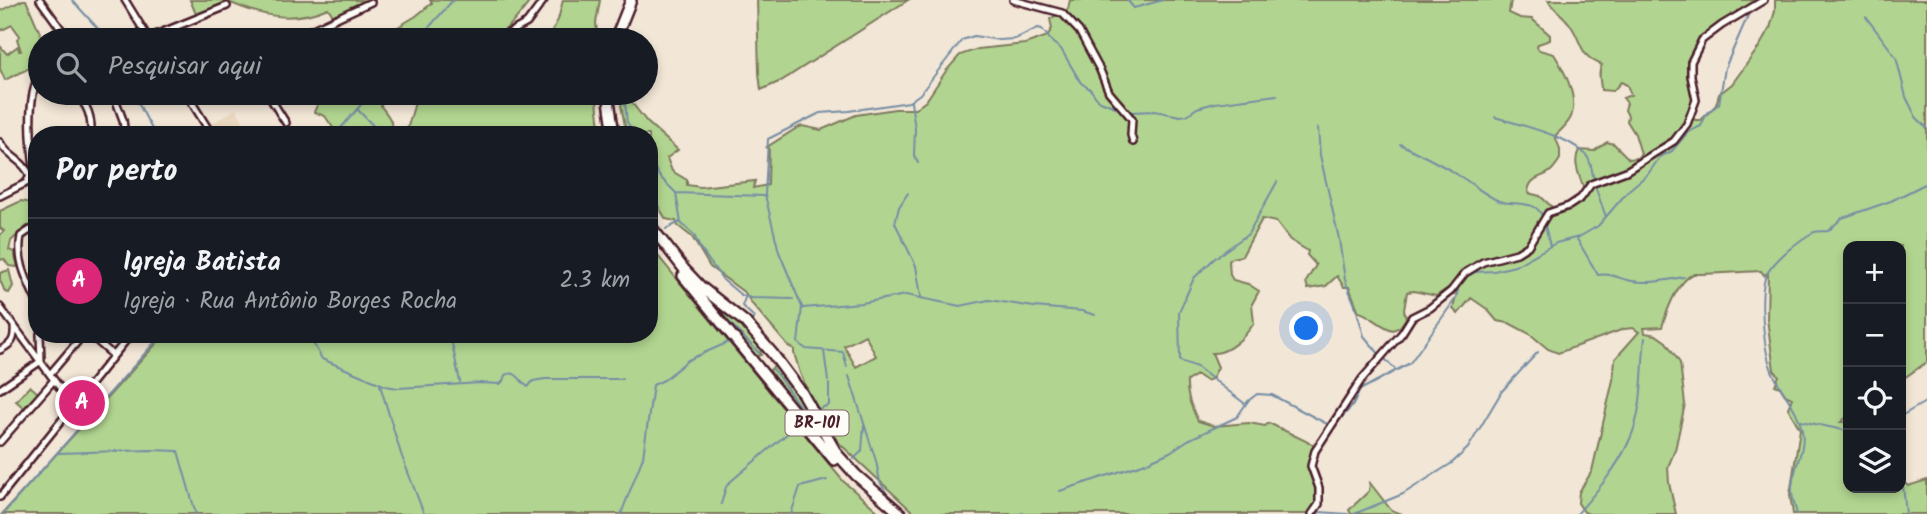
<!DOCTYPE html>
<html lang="pt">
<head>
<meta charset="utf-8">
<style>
  body { margin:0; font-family:Kalam,sans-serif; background:#20242c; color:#f1f3f6 }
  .controls { position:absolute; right:21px; bottom:21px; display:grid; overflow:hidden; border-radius:14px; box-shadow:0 4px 10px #0003 }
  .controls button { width:63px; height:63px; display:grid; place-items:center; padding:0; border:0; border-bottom:2px solid #363941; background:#171b24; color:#f1f3f6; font:35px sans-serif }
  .you { position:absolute; left:1307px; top:329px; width:24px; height:24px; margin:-18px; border:5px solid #fff; border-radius:50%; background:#1a73e8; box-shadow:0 0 0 10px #1a73e833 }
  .badge { display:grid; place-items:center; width:46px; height:46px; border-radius:50%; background:#db2777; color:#fff; font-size:23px; font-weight:700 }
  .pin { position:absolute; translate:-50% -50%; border:4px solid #fff; box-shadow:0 2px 7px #0006 }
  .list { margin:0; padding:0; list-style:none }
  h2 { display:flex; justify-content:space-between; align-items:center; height:91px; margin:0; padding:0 28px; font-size:30px }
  h2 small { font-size:23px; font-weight:400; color:#9ea1a6 }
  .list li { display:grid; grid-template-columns:46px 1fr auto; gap:21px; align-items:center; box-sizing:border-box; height:126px; padding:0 28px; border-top:2px solid #363941 }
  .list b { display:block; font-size:26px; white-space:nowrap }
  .list p { margin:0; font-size:23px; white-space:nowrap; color:#9ea1a6 }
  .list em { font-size:23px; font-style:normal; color:#9ea1a6 }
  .icon { flex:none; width:38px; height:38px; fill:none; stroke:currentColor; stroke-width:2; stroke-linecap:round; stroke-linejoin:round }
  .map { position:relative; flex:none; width:1927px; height:514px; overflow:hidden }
  .search { position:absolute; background:#171b24; box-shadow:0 4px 10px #0003; left:28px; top:28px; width:630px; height:77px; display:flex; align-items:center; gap:18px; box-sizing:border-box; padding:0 24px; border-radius:38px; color:#9ea1a6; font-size:26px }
  .panel { position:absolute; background:#171b24; box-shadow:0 4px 10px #0003; left:28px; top:126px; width:630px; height:217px; border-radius:28px }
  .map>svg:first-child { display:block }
</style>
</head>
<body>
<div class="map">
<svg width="1927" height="514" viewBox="0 0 1927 514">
  <rect width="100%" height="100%" fill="#f2e6d6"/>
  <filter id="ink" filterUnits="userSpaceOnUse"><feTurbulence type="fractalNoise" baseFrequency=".0143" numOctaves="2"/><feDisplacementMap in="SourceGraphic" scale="14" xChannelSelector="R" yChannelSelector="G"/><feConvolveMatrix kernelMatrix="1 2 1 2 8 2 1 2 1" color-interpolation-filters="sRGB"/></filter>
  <g filter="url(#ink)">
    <!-- built -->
    <path fill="#ead7bf" d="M236,109L247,128L235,135H217L215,132H212L208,126Z"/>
    <!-- green -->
    <path fill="#b1d590" stroke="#7e7a5e" stroke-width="2" fill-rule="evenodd" d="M23,0H26L43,40H40V63L5,80L0,69V46L7,54L18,46L19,51H21L17,39L20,36L12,25L0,31V11Z
      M190,0H369L336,20L328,8C294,23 264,17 231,3L203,15L196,14Z
      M430,0H531C518,17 501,42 475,40C464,39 454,35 443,40H389L388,37L393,30L416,16L432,3Z
      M563,0H600L596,23L598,40H547L558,20Z
      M757,0H908L781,81L761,90L759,73Z
      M1070,0H1511L1509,13L1520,18L1532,19L1550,35V40L1538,44L1537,47L1539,50L1554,54C1564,70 1580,100 1570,119C1566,126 1560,131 1555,136L1560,149V159C1557,164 1553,170 1548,173C1537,179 1529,179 1528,193L1540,196L1553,208L1559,209L1579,200L1584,190C1580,176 1572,163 1579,150L1594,151L1607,142L1614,144L1629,159L1637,158L1641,154L1635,134L1627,121L1628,116L1625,110L1627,103L1623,98L1631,95L1627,85L1621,82L1613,91L1601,90C1601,82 1597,73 1602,65C1579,56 1583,44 1571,26C1565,16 1554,10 1548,0H1762L1698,42L1690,64L1693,99L1691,115L1695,120H1701L1716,105L1719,94L1732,84L1759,47L1770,28L1775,11V0H1927V362L1901,380V246H1848V416L1841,422H1848V488H1901V480L1908,486L1927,480V514H1793L1790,495L1800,429L1788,408L1792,398L1785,395L1780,387L1775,385L1779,376L1774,370L1767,319L1768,273L1764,275L1761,271C1738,272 1716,274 1693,274C1676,283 1667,310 1662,327L1644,328L1645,333L1656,335L1666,342L1680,363L1685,404L1675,450L1668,467L1669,483L1676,514H1589L1584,512L1578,503L1579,492L1592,471L1613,380L1615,359L1639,332L1633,328L1624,329L1558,353L1548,349L1530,334L1509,323L1497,321L1487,309L1471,298L1458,314L1453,309L1458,288L1451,286L1436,296L1414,291L1407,292L1404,310L1406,318L1400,327L1393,330C1380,327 1370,314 1359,312L1349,287H1344L1337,276L1326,286L1308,289L1306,282L1316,265L1307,255L1308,251L1290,240L1276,222L1262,219L1242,256L1232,258L1229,261L1230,275L1233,280L1248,284L1259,291L1252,304L1254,323C1245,337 1228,354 1212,353L1218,367L1212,379L1206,381L1197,375L1187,381C1186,396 1192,408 1198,421L1214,426L1249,423L1265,426L1269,423L1314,445C1308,469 1325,492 1311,514H915L838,442L811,398L800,373L794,353V349L788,346L752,304L745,293L710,267L692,237L678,226L676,221L666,219L653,198L649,196V135H624L625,126L621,105L625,94L647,122L678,150L667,158L672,171L687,180V185L700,187L755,181L753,188L768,185L769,148L767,147L797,128L802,126L821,130L856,115L895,109H915L926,101L946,71L960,55L978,49L1025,44L1048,36L1052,28L1050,19L1068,9ZM865,335L876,356L856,367L844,346Z
      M334,93H378L382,101L381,106C388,116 396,122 388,135H338L325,116L314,112L319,101Z
      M415,93H596L601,135H409L407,130L414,106Z
      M21,201L37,204V225L27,226L11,241L9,250L14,252L18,267L9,266L4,259L0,260V235L4,231L0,228V211Z
      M649,245L843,481L881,514H2L165,334H649Z
      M9,270L13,286L9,293L5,292L0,280V273Z
      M697,288C714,301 761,333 761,355L757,356L753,353Z
      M774,366C797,380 815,425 829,449L775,381L770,370Z
      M30,386L38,393L24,408L16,401Z
      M1370,483L1391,510L1402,514H1351L1349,510L1369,491Z"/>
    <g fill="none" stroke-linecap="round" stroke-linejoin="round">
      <!-- stream -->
      <path stroke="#768da5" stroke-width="2" d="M72,0L101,32L104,40
        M1127,0L1134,8L1163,0
        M1866,17L1896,57L1906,97L1916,117L1927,128
        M418,40L453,0
        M133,93L155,135
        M624,93L627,122L636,135
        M911,102L915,129L914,155L918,163
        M358,110L382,135
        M1131,112L1155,111L1180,116L1187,115L1197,108L1215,103L1277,95
        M1495,117C1519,125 1575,137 1588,158C1592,165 1592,173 1594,180
        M1318,128L1320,155L1339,239L1345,280L1356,308L1364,336L1380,355
        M335,135L371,93
        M1400,144C1420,154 1439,163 1458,175C1472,183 1484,195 1499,201C1513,206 1536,199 1542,216
        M649,157L659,176L676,193L681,223L694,235L700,248L723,280L741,295L751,298L793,299
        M1595,186L1606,217
        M676,193L764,196
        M908,193L899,207L895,223L916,266L921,296
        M1544,222L1550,246
        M666,229L680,222
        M1577,239L1598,275C1614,273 1618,279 1632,281C1650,284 1666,280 1684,277
        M1464,278L1475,272L1494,271L1515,266L1556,243L1579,237L1598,226L1630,189L1648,174L1660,157L1672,151L1688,132L1701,126L1707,113L1719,104L1725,68L1749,13
        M745,298L742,306L754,317L752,321
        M709,301L759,353
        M803,308L862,303L906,295L960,306L989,300L1034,307L1082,311L1095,315
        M308,334L322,359L386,386L398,388L481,383L500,384L503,381L505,375C517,369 520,382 528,387L533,381L545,379H622
        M450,334L460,382
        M824,351L828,381
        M1384,358L1395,369
        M847,367L843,352L806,349L798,343L802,307L779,252L765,195L768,139L820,113L849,111L909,102L920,94L962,40L974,36L999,40L1015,39L1038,28L1042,29L1053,43L1061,49L1081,83L1090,89L1098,100L1120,109
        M773,369L823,439
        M849,376L876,461L880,482L890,499
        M380,385L401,454L424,514
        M1244,403L1197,367L1180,361L1179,312L1194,278L1215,258L1248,234L1277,182
        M80,404L91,414
        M818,409L829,405V384
        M1901,416L1927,401
        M1801,421L1848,431
        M1335,425L1353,405L1360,390L1410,363L1456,298L1459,285
        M59,453L151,450L178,451L196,514
        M854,459L862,451L864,425
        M1901,466L1906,514
        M1060,491L1143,464L1170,452L1188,440L1237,417L1248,401L1257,394L1272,395L1329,425
        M721,504L726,487L730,482L794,428
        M1319,512L1348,514
        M3,514L162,334
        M621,514L643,457L653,385L664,380L688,360L729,342
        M791,514L800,487L827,480
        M1020,514L1023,513
        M1318,514L1320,507
        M1354,514L1403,494L1452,463L1468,448L1502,391L1538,352
        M1577,514C1597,491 1618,467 1630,439C1644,408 1641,371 1645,338
        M1797,514C1795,506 1791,496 1792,488C1793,467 1806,451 1802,430C1797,405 1779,391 1771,368C1764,349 1757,289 1768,272C1777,258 1798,241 1812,233C1817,230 1823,232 1828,231L1842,218L1891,201L1927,183"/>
      <defs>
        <path id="minor" d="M40,0L69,40
          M125,0L149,39
          M1013,0L1062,13L1079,31L1100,70L1109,92L1132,119L1131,135L1133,142
          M148,38L227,6
          M289,40L371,2
          M496,40L527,23L544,0
          M71,93C88,101 92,117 91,135
          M113,93L123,120L125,135
          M186,93L212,135
          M267,93L286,123
          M411,95L412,93
          M62,135L63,133
          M0,142C7,157 24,160 30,176L26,183
          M35,174C31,147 26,97 40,74
          M0,196L28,182
          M37,234L30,230L21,236C16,260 27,280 37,302
          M0,307L74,407
          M89,334L113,355
          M0,350C12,344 15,340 14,326
          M50,374L84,334
          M0,389L41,361L40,334
          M0,442L54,380
          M0,497L131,334
          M1312,514L1319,504V488L1311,466L1315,451L1362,379L1402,333L1412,317L1430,308L1451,291L1465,273L1483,262L1517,253L1528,246L1548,213L1569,206L1581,198L1591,184L1626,171L1674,141L1687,124L1696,100L1691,76V62L1702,40L1722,25L1764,0"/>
        <path id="highway" d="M615,40L631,0
          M608,93L614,135
          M649,224L684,269L701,287L745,322L772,353L802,393L837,454L856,475L901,514
          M683,276L834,460"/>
      </defs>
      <!-- minor casing -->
      <use href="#minor" stroke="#4a1f2b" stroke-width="10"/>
      <!-- highway casing -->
      <use href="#highway" stroke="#4a1f2b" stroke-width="14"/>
      <!-- minor -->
      <use href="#minor" stroke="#fdfcf7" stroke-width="5"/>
      <!-- highway -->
      <use href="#highway" stroke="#fdfcf7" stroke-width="9"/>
    </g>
  </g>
  <g text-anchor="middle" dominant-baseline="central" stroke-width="5" stroke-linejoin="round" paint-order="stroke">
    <!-- shield labels -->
    <rect fill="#fdfcf7" stroke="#806168" stroke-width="2" x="785.5" y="410.5" width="63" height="25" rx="5"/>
    <g font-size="16" font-weight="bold" fill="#4a1f2b">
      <text x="817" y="423">BR-101</text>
    </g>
  </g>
</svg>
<div class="controls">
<button>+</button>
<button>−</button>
<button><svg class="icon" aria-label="locate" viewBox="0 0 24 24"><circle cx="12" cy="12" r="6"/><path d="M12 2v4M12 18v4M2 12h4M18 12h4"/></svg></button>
<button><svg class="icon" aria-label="layers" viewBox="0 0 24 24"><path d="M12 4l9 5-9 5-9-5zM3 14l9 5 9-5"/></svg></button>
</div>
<div class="you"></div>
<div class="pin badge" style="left:82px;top:403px">A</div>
<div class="search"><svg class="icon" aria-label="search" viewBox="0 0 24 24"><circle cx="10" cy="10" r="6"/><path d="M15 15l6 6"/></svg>Pesquisar aqui</div>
<section class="panel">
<h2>Por perto<small></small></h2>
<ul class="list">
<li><span class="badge">A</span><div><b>Igreja Batista</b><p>Igreja · Rua Antônio Borges Rocha</p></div><em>2.3 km</em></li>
</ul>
</section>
</div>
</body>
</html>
